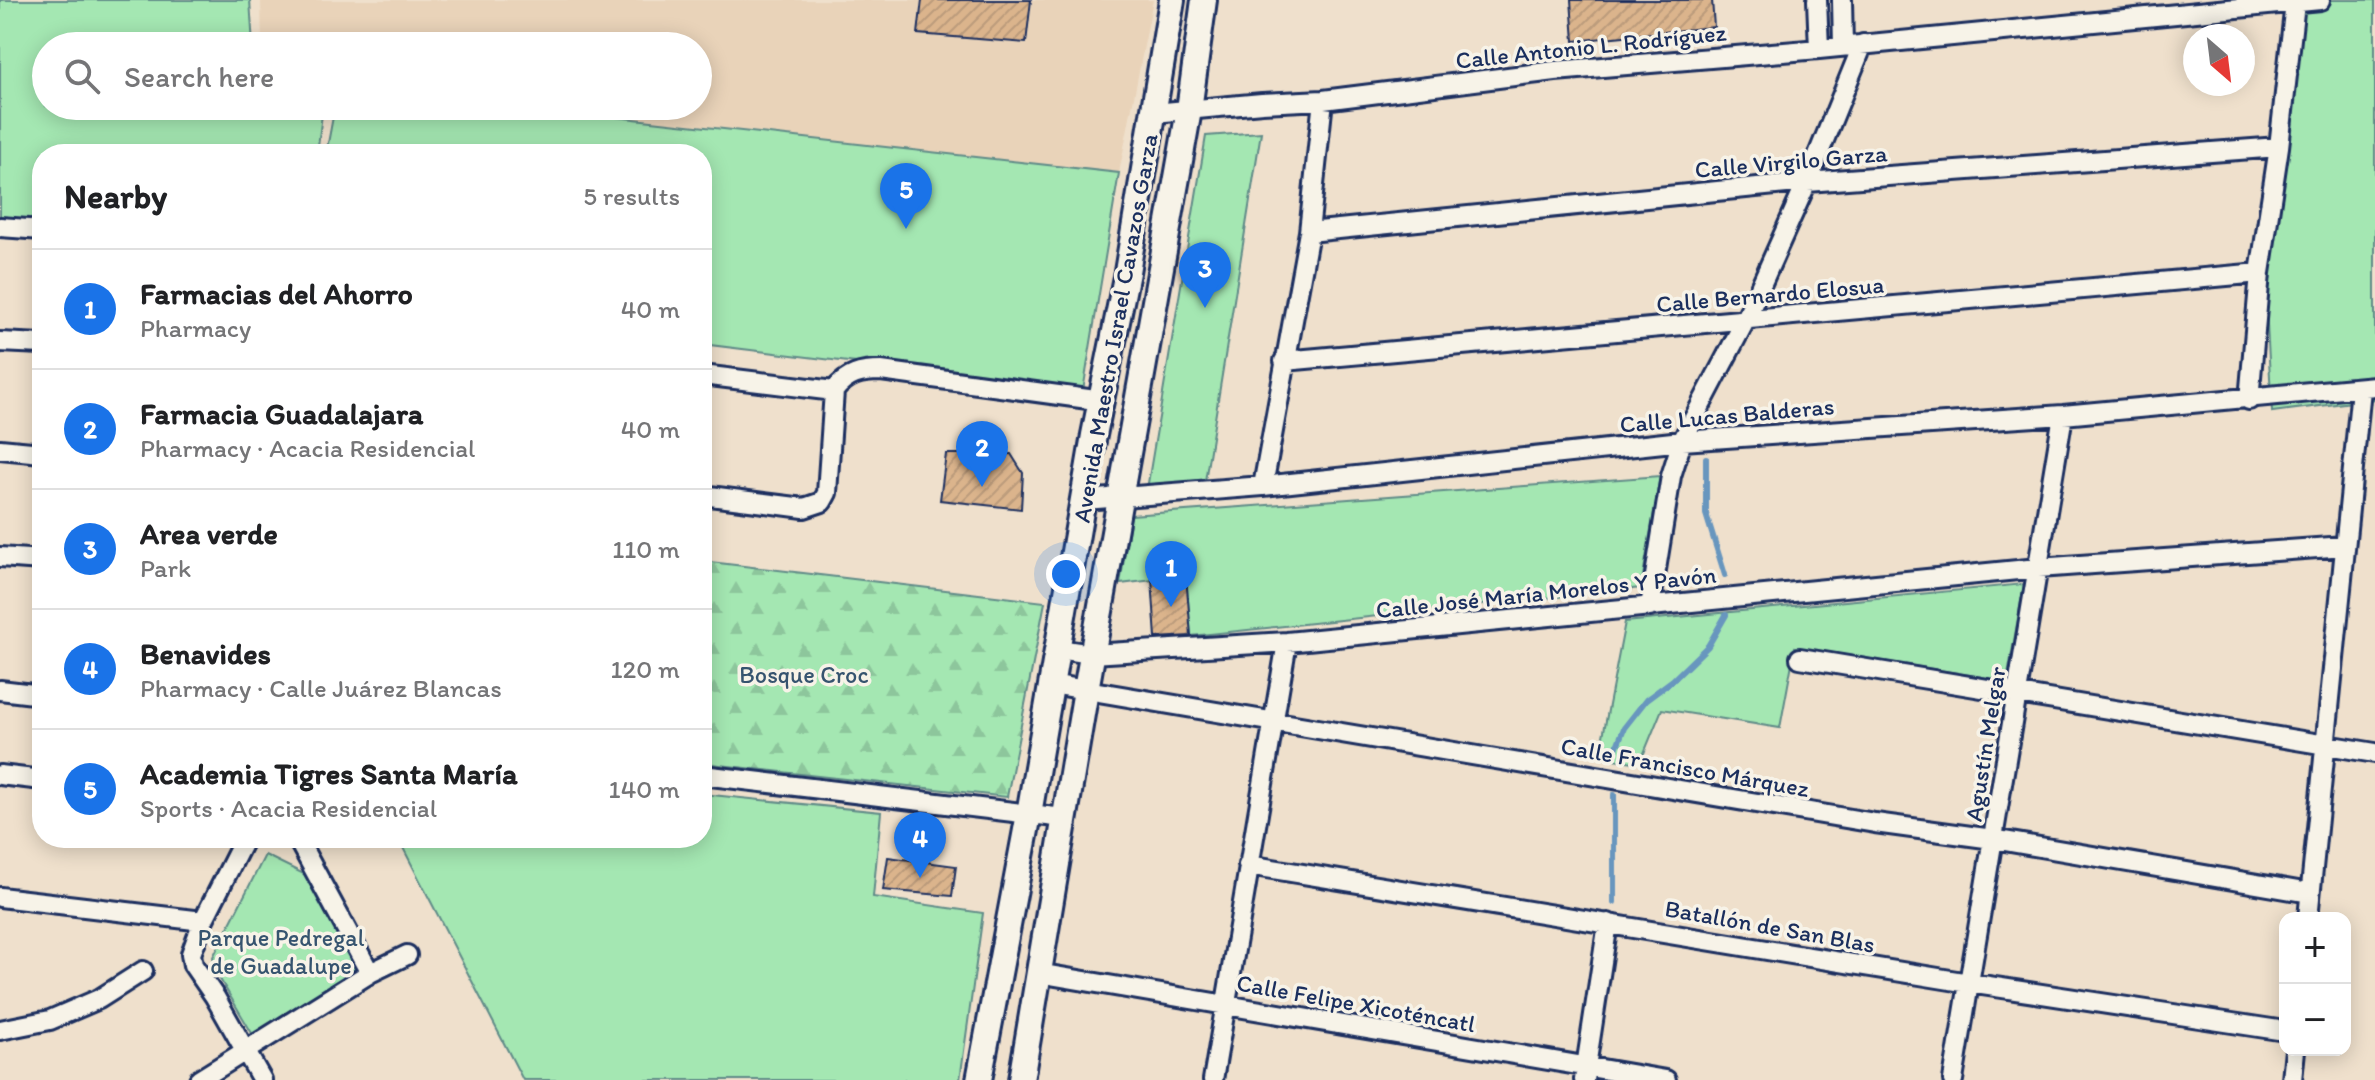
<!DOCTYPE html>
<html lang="en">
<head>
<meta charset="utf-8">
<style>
  body { margin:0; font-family:Itim,sans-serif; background:#f6f6f6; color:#202124 }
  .controls { position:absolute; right:24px; bottom:24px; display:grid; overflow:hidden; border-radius:16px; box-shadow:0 4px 20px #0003 }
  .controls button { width:72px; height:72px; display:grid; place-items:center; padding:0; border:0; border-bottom:2px solid #e0e0e0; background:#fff; color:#202124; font:40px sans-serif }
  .compass { position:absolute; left:2183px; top:24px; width:72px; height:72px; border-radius:50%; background:#fff; box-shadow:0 4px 20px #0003; rotate:152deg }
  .you { position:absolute; left:1066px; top:574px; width:28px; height:28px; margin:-20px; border:6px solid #fff; border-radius:50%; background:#1a73e8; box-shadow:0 0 0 12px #1a73e833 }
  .badge { display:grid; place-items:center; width:52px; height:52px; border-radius:50%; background:#1a73e8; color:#fff; font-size:26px; font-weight:700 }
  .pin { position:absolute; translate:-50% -66px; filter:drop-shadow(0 2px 4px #0008) }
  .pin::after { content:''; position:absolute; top:42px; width:28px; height:24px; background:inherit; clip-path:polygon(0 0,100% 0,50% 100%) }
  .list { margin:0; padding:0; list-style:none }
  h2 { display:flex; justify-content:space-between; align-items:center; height:104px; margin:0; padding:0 32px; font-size:34px }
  h2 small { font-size:26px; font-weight:400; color:#757577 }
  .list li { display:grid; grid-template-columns:52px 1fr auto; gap:24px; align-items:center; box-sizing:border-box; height:120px; padding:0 32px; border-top:2px solid #e0e0e0 }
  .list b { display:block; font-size:30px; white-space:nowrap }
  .list p { margin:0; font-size:26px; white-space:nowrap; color:#757577 }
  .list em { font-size:26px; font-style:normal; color:#757577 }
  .icon { flex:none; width:44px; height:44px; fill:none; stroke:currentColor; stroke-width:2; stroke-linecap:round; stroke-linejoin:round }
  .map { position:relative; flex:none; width:2375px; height:1080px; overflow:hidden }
  .search { position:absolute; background:#fff; box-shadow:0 4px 20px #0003; left:32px; top:32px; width:680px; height:88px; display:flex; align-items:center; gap:20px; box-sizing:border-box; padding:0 28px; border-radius:44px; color:#757577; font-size:30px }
  .panel { position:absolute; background:#fff; box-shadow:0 4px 20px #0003; left:32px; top:144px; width:680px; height:704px; border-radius:32px }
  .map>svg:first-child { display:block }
</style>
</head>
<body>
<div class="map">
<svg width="2375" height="1080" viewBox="0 0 2375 1080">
  <defs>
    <pattern id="forest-firs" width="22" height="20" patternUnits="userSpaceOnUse" patternTransform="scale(2)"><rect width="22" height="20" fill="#a4e7b2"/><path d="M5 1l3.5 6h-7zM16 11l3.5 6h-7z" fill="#8dc69c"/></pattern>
    <pattern id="building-hatch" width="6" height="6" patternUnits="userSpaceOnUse" patternTransform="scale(2)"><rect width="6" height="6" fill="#dbb48c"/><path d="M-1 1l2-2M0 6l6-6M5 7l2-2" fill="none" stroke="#bb9b7b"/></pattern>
  </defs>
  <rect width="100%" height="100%" fill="#efe0cc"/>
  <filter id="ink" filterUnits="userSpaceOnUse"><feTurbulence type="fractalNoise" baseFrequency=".0125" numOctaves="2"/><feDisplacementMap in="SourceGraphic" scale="16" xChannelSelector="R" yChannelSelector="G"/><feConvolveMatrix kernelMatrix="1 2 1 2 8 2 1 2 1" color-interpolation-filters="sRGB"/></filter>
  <g filter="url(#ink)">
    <!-- built -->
    <path fill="#e9d3b9" d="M261,0H1153L1119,173L516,106H698V46H262Z"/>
    <!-- green -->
    <path fill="#a4e7b2" stroke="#608b88" stroke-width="2" d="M0,0H250L253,46H46V106H323L317,154H42V221L0,218Z
      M2296,0H2375V399L2272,412L2264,272Z
      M335,106H517L1119,173L1083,391L702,344V154H326Z
      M1261,132L1205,481L1147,489L1206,136Z
      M1660,476L1641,588L1191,636L1186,576L1120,584L1131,515Z
      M2024,584L2007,681L1795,647L1780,728L1662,709L1640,763L1599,757L1625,622Z
      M702,794L881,812L873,897L983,913L960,1080H523L398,838H702Z
      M265,855L308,876L360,972L253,1035L217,974L213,957Z"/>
    <!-- forest -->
    <path fill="url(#forest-firs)" stroke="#608b88" stroke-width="2" d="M702,561L1045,602L1007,797L702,763Z"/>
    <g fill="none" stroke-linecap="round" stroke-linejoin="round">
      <!-- stream -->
      <path stroke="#6896be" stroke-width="6" d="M1706,458V514L1725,575
        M1614,754L1624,728L1646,700L1673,680L1708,646L1726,615
        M1614,902V795"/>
    </g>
    <!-- building -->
    <path fill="url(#building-hatch)" stroke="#1b2f5e" stroke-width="2" d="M922,0H1031L1026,43L918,34Z
      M1571,0H1712L1714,27L1574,41Z
      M946,454H1011L1023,473L1021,509L940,500Z
      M1186,576L1191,636L1156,638L1152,579Z
      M888,857L956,866L952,896L883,890Z"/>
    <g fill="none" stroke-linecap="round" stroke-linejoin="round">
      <defs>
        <path id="street" d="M1817,0L1819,49
          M1842,0L1843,46
          M1154,113L1262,103L1323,100L1555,71L1819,49L2320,0
          M0,227L42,230
          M1309,232L1807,182L2279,147
          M0,342L42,344
          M1284,361L2260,273
          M702,375L834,391
          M2249,400L2260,273L2279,147L2295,3
          M0,449L42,453
          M1263,486L1309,232L1323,100
          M702,495L804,508L822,502L827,493L834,391C847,374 861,371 881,371L1103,401
          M1084,500L1263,486L1682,441L2063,415L2375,386
          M0,557L42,560
          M1650,607L1671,476L1682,441L1745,321L1807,182L1863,44
          M1058,649L1092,654L1287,642L2038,568L2345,546
          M1800,658L2375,753
          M1051,684L1875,823L1993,839L2310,893
          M0,690L42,695
          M0,775L42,780
          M702,775L1064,818
          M245,838L203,921L191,954L193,965L215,997L262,1080
          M297,838L370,973
          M1248,865L1969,983L2285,1031
          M0,897L203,921
          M2308,918L2361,389
          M1038,973L1666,1080
          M0,1030L50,1020L99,999L143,971
          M199,1080L370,973L407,955
          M1213,1080L1287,642
          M1584,1080L1608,923
          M1953,1080L2063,415
          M2292,1080L2295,1050"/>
        <path id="secondary" d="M979,1080L1029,814L1094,435L1127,272L1172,0
          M1021,1080L1086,690L1189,110L1204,0"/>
      </defs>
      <!-- street casing -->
      <use href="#street" stroke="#1b2f5e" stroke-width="24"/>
      <!-- secondary casing -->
      <use href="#secondary" stroke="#1b2f5e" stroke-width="30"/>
      <!-- street -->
      <use href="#street" stroke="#f7f3e8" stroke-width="18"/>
      <!-- secondary -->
      <use href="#secondary" stroke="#f7f3e8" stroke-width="24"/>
    </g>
  </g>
  <g text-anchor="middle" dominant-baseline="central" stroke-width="7" stroke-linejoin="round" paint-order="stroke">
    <!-- street labels -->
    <g font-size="24" fill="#1b2f5e" stroke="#f7f3e8">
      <text transform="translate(1591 46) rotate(-6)">Calle Antonio L. Rodríguez</text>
      <text transform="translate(1791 161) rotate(-5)">Calle Virgilo Garza</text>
      <text transform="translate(1770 294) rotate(-5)">Calle Bernardo Elosua</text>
      <text transform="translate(1115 328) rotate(-80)">Avenida Maestro Israel Cavazos Garza</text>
      <text transform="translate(1727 415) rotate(-5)">Calle Lucas Balderas</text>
      <text transform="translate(1546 592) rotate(-6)">Calle José María Morelos Y Pavón</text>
      <text transform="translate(1985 744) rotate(-81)">Agustín Melgar</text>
      <text transform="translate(1685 767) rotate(10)">Calle Francisco Márquez</text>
      <text transform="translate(1770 926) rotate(10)">Batallón de San Blas</text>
      <text transform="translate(1356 1003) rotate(10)">Calle Felipe Xicoténcatl</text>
    </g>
    <!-- park labels -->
    <g font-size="24" fill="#36546f" stroke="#f7f3e8">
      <text x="804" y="674">Bosque Croc</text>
      <text x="281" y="937">Parque Pedregal<tspan x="281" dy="28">de Guadalupe</tspan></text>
    </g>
  </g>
</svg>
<div class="controls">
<button>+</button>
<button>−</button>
</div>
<svg class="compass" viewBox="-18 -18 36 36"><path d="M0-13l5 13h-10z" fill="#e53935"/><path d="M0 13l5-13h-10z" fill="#757577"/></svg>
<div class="you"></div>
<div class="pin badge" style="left:1171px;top:607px">1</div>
<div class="pin badge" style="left:982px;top:487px">2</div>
<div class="pin badge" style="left:1205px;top:308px">3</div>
<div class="pin badge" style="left:920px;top:878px">4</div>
<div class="pin badge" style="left:906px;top:229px">5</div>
<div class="search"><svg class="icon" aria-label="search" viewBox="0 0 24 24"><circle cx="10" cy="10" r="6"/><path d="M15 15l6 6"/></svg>Search here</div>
<section class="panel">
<h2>Nearby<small>5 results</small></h2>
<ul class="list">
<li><span class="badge">1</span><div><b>Farmacias del Ahorro</b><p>Pharmacy</p></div><em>40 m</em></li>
<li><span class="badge">2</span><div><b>Farmacia Guadalajara</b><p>Pharmacy · Acacia Residencial</p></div><em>40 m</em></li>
<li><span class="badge">3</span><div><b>Area verde</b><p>Park</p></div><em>110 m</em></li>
<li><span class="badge">4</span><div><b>Benavides</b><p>Pharmacy · Calle Juárez Blancas</p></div><em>120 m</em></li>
<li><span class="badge">5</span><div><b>Academia Tigres Santa María</b><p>Sports · Acacia Residencial</p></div><em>140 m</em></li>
</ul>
</section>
</div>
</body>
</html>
